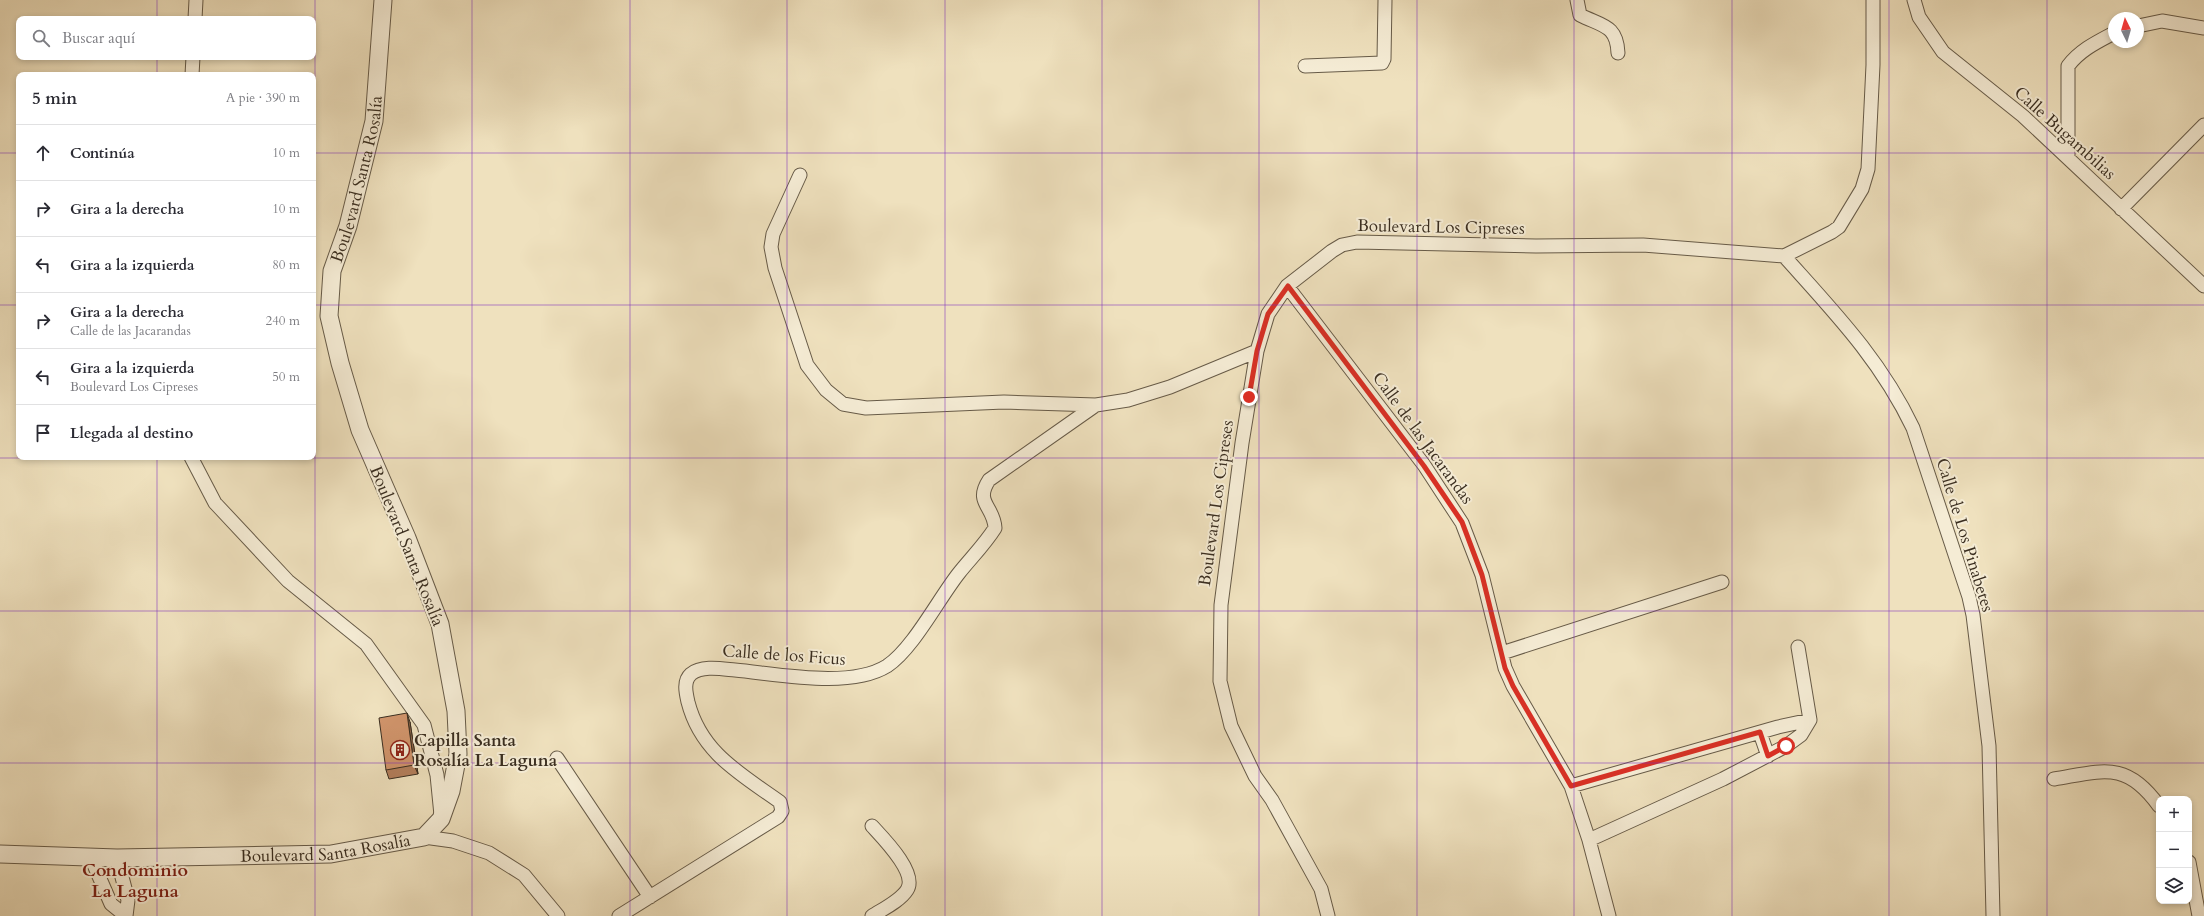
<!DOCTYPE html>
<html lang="es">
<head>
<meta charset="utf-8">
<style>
  body { margin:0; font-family:Cardo,serif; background:#f2f2f3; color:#2b2b33 }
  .controls { position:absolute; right:12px; bottom:12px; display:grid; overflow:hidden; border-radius:8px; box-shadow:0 2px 6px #0003 }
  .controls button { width:36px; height:36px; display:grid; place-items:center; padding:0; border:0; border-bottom:1px solid #e1e1e2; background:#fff; color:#2b2b33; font:20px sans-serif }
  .compass { position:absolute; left:2108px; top:12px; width:36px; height:36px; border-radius:50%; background:#fff; box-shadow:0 2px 6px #0003; rotate:355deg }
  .stop { position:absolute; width:12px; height:12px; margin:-9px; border:3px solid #d93025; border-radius:50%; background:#fff }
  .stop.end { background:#d93025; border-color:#fff; box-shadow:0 1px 4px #0008 }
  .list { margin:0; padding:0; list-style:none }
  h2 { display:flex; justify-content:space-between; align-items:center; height:52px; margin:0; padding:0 16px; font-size:17px }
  h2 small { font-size:13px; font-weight:400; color:#7c7c81 }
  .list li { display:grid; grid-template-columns:26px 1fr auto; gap:12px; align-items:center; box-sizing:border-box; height:56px; padding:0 16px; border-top:1px solid #e1e1e2 }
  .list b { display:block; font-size:15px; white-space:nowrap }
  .list p { margin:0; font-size:13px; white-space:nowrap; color:#7c7c81 }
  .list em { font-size:13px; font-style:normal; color:#7c7c81 }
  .icon { flex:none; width:22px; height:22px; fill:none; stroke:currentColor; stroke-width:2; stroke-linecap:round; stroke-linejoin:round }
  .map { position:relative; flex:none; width:2204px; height:916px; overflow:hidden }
  .search { position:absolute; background:#fff; box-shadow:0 2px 6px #0003; left:16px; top:16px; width:300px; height:44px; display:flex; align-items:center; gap:10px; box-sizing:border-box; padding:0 14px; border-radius:8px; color:#7c7c81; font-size:15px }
  .panel { position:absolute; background:#fff; box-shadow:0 2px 6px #0003; left:16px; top:72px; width:300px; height:388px; border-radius:8px }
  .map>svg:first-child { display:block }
</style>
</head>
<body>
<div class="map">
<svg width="2204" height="916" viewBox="0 0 2204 916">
  <rect width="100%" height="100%" fill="#efe1be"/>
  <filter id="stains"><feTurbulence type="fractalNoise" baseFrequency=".005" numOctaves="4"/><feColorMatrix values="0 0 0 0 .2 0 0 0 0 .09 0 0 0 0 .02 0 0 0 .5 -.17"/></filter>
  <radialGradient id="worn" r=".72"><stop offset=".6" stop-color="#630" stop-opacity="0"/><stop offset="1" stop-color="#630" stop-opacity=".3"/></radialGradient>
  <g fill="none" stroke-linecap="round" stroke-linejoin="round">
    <defs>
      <path id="minor" d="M1577,0L1580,15C1602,26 1617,25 1618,53
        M1914,0L1919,17L1943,52L2023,116L2204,286
        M195,19L196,0
        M2138,26L2162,21L2204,28
        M1305,66L1382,63L1384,59L1385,0
        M192,75L193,57
        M2068,158V66C2080,50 2097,42 2114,33
        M800,175L773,234L771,247L775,268L807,365L826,390L843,404L866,408L1004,402L1096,405L1128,400L1170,387L1257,351
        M2121,209L2204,125
        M1784,256C1834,312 1880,359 1913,428L1969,597L1973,615L1989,746L1993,916
        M1287,286L1424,465L1462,523L1482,575L1505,668L1513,686L1571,786L1589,840L1609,916
        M191,457L215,503L288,581L366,644L424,725L437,775L441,815
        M1502,653L1722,582
        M1760,733L1768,756
        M557,758L650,897
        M2054,779C2103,771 2126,760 2159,806
        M1571,786L1778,727L1810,720
        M872,826C883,838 918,873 907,890C900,901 883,909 872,916
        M424,837L453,841L489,853L524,875L558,916
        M1589,840L1723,779L1786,746L1801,735L1810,720L1798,647
        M91,858L111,904L126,916
        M117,858L128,900L126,916
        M2189,862L2199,916
        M619,916L778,817L782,811L780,802C741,774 701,753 688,702C686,693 683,681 691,674C702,665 723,669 735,670C778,674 850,689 887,666C913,649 939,598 959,573C971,558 985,544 995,528C994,506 974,503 989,480L1096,405
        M1328,916L1321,889L1272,800L1255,776L1231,726L1220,681L1221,605L1242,443L1257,351L1268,314L1287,286L1332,251L1342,245L1357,242L1536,246L1643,245L1784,256L1832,232L1839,227L1862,189L1868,169L1873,65V0"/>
      <g id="tertiary">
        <path id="s1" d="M0,854L117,858L331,854L424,837L441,819L451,791L458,754L456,711L440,624L407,538L360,430L340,363L329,316L332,271L348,226L374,121L383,0"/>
      </g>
    </defs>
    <!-- minor casing -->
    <use href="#minor" stroke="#675b48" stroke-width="15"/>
    <!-- tertiary casing -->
    <use href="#tertiary" stroke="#675b48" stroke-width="19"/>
    <!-- minor -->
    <use href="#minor" stroke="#f5ecd5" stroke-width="13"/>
    <!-- tertiary -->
    <use href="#tertiary" stroke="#f5ecd5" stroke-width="17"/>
  </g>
  <!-- wall -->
  <path fill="#b37f5c" stroke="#3a2e20" d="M410,722L418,774L389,779L386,770Z"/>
  <!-- shaded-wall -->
  <path fill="#92684b" stroke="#3a2e20" d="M407,713L410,722L418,774L414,765Z"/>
  <!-- building -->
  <path fill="#d0946b" stroke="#3a2e20" d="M407,713L414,765L386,770L379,718Z"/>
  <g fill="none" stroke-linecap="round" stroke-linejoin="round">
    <!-- route -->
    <path stroke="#d93025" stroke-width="5" d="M1249,397L1257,351L1268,314L1288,286L1424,466L1462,522L1482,575L1505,668L1513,686L1571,786L1760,732L1768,756L1786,746"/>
  </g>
  <!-- grid -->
  <path fill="none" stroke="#7b2cbf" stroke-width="1" stroke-opacity="0.55" d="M157,0V19M315,0V916M472,0V916M630,0V916M787,0V916M945,0V916M1102,0V916M1259,0V916M1417,0V916M1574,0V916M1732,0V916M1889,0V916M2047,0V916M157,57V75M0,153H19M313,153H2204M0,305H19M313,305H2204M157,457V916M0,458H2204M0,611H2204M0,763H2204"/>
  <!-- icons -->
  <defs>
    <symbol id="building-ring" viewBox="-11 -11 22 22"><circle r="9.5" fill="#f5ecd5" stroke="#8f2418" stroke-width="1.5"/><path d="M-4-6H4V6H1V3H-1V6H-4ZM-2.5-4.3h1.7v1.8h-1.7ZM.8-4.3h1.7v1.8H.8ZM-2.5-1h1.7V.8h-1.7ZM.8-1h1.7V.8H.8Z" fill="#8f2418"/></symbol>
  </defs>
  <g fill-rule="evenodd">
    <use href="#building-ring" x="389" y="739" width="22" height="22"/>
  </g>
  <g text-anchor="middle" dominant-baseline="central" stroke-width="4" stroke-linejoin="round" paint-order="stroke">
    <!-- street labels -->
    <g font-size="17" fill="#3a2e20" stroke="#f5ecd5">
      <text transform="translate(2065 133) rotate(42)">Calle Bugambilias</text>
      <text stroke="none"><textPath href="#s1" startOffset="1118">Boulevard Santa Rosalía</textPath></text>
      <text transform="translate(1441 227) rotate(1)">Boulevard Los Cipreses</text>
      <text transform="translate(1423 438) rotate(54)">Calle de las Jacarandas</text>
      <text transform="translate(1216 503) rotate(-82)">Boulevard Los Cipreses</text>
      <text transform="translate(1965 535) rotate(73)">Calle de Los Pinabetes</text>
      <text transform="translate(407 546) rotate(68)">Boulevard Santa Rosalía</text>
      <text transform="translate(784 655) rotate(4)">Calle de los Ficus</text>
      <text stroke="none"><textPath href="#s1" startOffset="326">Boulevard Santa Rosalía</textPath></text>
    </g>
    <!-- poi labels -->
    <g font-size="17" font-weight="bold" fill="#3a2e20" stroke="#f5ecd5" text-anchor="start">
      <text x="414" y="740">Capilla Santa<tspan x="414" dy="20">Rosalía La Laguna</tspan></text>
    </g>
    <!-- neighbourhood labels -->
    <g font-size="18" font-weight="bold" fill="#7a1f14" stroke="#f5ecd5">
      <text x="135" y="870">Condominio<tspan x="135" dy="21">La Laguna</tspan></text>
    </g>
  </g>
  <rect width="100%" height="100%" filter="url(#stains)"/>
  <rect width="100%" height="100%" fill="url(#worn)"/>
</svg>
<div class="controls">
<button>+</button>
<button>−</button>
<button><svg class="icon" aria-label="layers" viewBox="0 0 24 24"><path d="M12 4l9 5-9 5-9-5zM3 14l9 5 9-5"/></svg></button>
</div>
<svg class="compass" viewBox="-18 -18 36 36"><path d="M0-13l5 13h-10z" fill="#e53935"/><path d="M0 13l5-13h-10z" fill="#7c7c81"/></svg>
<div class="stop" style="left:1786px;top:746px"></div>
<div class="stop end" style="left:1249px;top:397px"></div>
<div class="search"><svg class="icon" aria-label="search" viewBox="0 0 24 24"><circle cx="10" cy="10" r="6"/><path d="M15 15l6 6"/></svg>Buscar aquí</div>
<section class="panel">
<h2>5 min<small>A pie · 390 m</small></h2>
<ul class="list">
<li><svg class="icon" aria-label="ahead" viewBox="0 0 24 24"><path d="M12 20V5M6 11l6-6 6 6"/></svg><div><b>Continúa</b></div><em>10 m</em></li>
<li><svg class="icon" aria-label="right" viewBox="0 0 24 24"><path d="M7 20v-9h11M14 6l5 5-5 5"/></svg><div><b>Gira a la derecha</b></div><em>10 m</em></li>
<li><svg class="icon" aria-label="left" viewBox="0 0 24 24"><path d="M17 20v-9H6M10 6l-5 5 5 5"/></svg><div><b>Gira a la izquierda</b></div><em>80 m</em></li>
<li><svg class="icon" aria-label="right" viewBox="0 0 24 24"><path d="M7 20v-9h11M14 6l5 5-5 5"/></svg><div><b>Gira a la derecha</b><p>Calle de las Jacarandas</p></div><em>240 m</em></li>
<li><svg class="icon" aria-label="left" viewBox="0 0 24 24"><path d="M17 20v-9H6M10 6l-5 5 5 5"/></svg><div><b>Gira a la izquierda</b><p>Boulevard Los Cipreses</p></div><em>50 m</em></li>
<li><svg class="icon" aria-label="arrive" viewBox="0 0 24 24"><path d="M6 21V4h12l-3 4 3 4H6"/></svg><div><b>Llegada al destino</b></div></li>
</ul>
</section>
</div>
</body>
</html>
